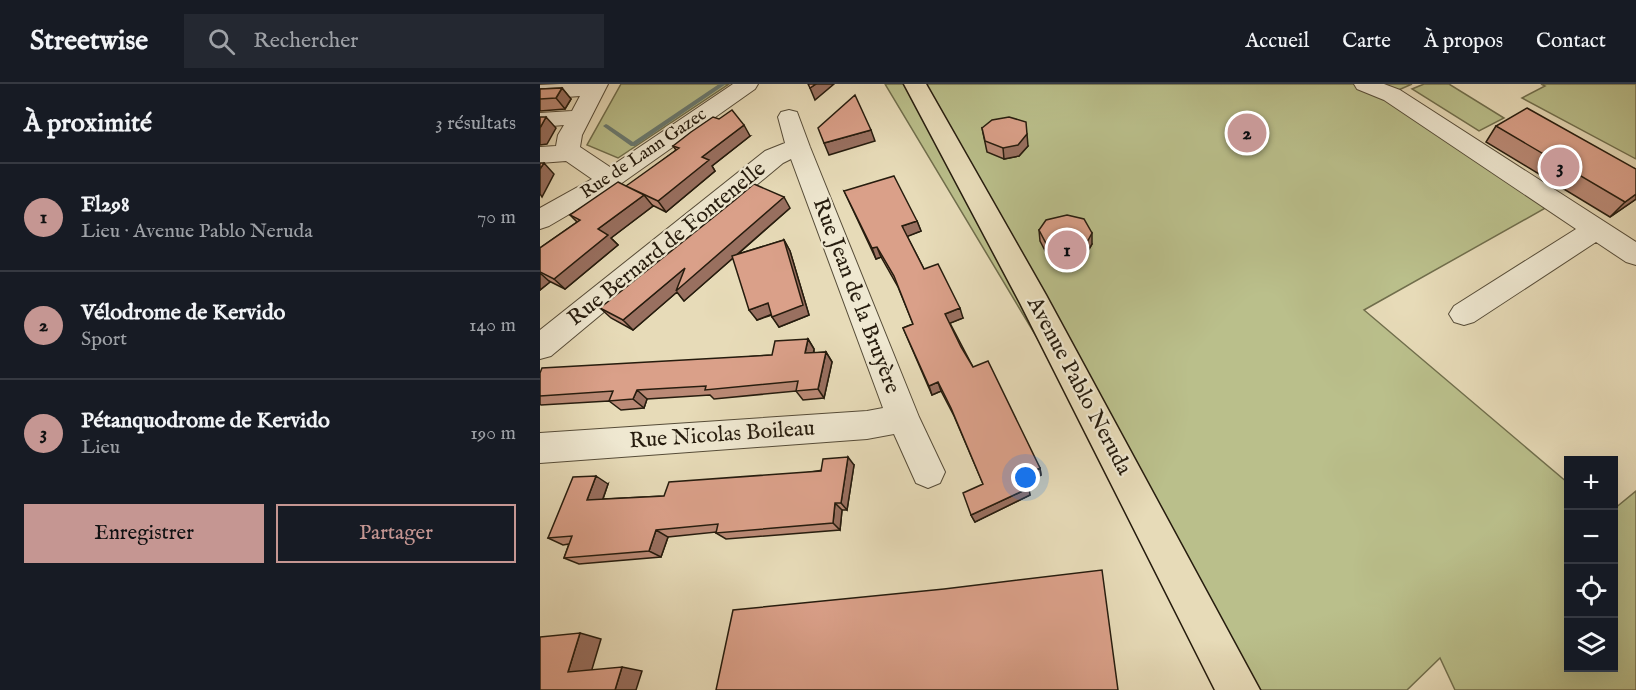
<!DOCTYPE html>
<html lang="fr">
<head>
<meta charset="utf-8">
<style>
  body { margin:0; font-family:"IM FELL English",serif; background:#242831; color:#f1f3f6 }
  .controls { position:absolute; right:18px; bottom:18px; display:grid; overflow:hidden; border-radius:0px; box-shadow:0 6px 24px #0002 }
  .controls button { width:54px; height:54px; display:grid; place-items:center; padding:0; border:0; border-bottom:2px solid #363941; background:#171b24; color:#f1f3f6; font:30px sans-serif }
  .you { position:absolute; left:486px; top:394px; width:21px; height:21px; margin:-15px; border:4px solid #fff; border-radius:50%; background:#1a73e8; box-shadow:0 0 0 9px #1a73e833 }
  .badge { display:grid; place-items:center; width:39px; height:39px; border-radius:50%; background:#c59692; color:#111; font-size:20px; font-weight:700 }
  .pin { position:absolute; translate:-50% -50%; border:3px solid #fff; box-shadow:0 2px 6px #0006 }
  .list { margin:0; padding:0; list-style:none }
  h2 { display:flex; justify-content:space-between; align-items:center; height:78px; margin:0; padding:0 24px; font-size:26px }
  h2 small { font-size:20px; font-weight:400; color:#9ea1a6 }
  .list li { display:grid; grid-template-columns:39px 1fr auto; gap:18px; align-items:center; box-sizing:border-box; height:108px; padding:0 24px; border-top:2px solid #363941 }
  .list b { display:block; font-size:22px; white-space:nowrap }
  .list p { margin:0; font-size:20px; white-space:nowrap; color:#9ea1a6 }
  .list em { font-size:20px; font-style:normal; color:#9ea1a6 }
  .actions { display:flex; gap:12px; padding:18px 24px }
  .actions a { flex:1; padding:14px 0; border:2px solid #c59692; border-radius:0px; text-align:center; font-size:21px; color:#c59692 }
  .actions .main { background:#c59692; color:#111 }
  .icon { flex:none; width:33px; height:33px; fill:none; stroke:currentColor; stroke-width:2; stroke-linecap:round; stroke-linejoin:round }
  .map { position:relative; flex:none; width:1096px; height:606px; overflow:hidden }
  header { display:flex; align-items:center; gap:36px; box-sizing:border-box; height:84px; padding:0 30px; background:#171b24; border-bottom:2px solid #363941 }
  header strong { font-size:28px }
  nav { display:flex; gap:33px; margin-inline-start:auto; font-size:21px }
  .search { width:420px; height:54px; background:#242831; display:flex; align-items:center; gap:15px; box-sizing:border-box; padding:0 21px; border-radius:0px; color:#9ea1a6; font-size:22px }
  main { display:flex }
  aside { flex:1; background:#171b24 }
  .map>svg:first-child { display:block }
</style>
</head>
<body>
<header>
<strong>Streetwise</strong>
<div class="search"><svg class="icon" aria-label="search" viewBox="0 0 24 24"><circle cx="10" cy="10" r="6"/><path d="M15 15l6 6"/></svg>Rechercher</div>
<nav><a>Accueil</a><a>Carte</a><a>À propos</a><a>Contact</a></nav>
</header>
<main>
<aside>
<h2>À proximité<small>3 résultats</small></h2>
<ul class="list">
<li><span class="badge">1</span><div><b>Fl298</b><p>Lieu · Avenue Pablo Neruda</p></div><em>70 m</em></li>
<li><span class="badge">2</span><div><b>Vélodrome de Kervido</b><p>Sport</p></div><em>140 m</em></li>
<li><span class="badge">3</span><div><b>Pétanquodrome de Kervido</b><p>Lieu</p></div><em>190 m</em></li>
</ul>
<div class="actions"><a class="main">Enregistrer</a><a>Partager</a></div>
</aside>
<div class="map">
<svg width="1096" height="606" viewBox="0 0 1096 606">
  <rect width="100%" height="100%" fill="#e7dbb8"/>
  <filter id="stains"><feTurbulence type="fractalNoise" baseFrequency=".00333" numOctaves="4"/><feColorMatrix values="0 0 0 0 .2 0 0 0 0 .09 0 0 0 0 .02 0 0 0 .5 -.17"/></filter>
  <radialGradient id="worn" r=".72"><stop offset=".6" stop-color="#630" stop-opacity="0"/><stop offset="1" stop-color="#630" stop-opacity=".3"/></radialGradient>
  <!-- green -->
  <path fill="#babf8b" stroke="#706e4c" stroke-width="1.5" d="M81,0H189L78,74L47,61Z
    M345,0H872L845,12L1009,122L824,226L1028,399V584H1074V425L1096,407V606H915L900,574L867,606H708Z
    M884,0H909L964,34L939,47L872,5Z
    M1001,0H1096V75L982,14L1005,2Z"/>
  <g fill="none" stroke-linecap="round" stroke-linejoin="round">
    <!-- stream -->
    <path fill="#6a7b72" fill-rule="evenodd" d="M179,0H186L95,62H91L63,42L66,40L68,41L93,58Z"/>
    <defs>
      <path id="minor" d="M20,0H68L42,51L40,63L70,83L193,0H218L215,5L79,101L9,142L0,145V124L52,95L26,77L0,79V63L16,62L18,51L24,41L0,43V29L32,27L40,12L0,15V1Z
        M814,0H844L860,6L1096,158V181L1086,178L1056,158L934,238L924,241L914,238L909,230L914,222L1036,145L844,16L817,5Z
        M249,26L257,28L270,63L379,333L405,388L400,399L388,404L376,399L354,350L327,355L0,379V349L327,327L343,324L251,75L243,79L11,272L0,275V246L225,67L245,59L238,33L241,28Z"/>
      <path id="major" d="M364,0H386L506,211L720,606H675L480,219Z"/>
    </defs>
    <!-- minor casing -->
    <use href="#minor" stroke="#564c38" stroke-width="2"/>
    <!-- major casing -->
    <use href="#major" stroke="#261c0e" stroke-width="3"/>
    <!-- minor -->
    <use href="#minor" fill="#efe8d1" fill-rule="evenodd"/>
    <!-- major -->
    <use href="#major" fill="#e7dbb8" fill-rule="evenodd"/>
  </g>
  <!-- wall -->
  <path fill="#bb8a76" stroke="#261c0e" stroke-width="1.5" d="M22,4L31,15L25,25L0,27V5Z
    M956,42L1096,85V115L1070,133L946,58Z
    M442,44L488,62L479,72L464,75L447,68Z
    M210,52L172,82L175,87L126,128L112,121L113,122L71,154L78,161L25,205L9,197L10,198L0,206V164L37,138L30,131L87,103L136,66L133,62Z
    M304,107L377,137L381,147L367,152L384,185L423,234L410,239L433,283L500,384L501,391L486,398L490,411L435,438L431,431L443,400L414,332L401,307L392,311L363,244L373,240L358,203L341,173L336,175Z
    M250,124L198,170L244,156L250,167L269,231L239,243L232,231L217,236L193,174L144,217L137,208L93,246L71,234L60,224Z
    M499,146L552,160L545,172L529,179L509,174L500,157Z
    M268,255L274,265V269L286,268L292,278L284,314L263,316L256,307L174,315L170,311L107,315L104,324L81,326L69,317L1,321L0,320V289L232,271Z
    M314,381L307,426H302L300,446L186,455L176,449V448L128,453L121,473L39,480L24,474L29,460L23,461L8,454L68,400L63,415L124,412Z"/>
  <!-- shaded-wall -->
  <path fill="#997060" stroke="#261c0e" stroke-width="1.5" d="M276,0H294L275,16L270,4Z
    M22,4L31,15L25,25L16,14Z
    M6,33L16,44L7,60L0,61V44Z
    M204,41L210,52L172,82L175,87L126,128L118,117L162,73Z
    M331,46L335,57L289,71L284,59Z
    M487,50L488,62L479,72L464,75L463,64Z
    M4,79L14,90L2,113L0,110V85Z
    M1096,110V115L1070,133L1085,118Z
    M104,111L113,122L71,154L78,161L25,205L14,195L58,145Z
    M244,113L250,124L144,217L137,208L93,246L83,236L145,184Z
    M377,137L381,147L366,153L362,142Z
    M552,149V160L545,172L529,179L528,168Z
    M244,156L250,167L269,231L239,243L232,233Z
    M337,163L341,173L336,175L332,164Z
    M0,189L10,198L0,206Z
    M228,219L235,229L217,236L209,226Z
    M420,224L423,234L408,240L405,230Z
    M268,255L274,265L272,278L265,269Z
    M286,268L292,278L284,314L278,305Z
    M398,298L401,307L392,311L389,302Z
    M97,306L107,315L104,324L93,315Z
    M308,373L314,381L307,426L301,419Z
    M500,384L501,391L485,399L483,392Z
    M56,392L68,400L60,423L47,416Z
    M489,404L490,411L435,438L431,431Z
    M295,419L302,426L300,446L293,439Z
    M116,446L128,453L121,473L109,467Z
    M40,549L61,555L50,592L28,588Z
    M82,583L102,587L96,606H75Z"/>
  <!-- building -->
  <path fill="#daa089" stroke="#261c0e" stroke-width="1.5" d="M268,0H276L270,4Z
    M22,4L16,14L0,15V5Z
    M315,11L331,46L284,59L278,44Z
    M987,24L1096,85V110L1085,118L956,42Z
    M192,26L204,41L162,73L169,76L118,117L86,102L139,64L133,62L151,48L173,33L179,35Z
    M0,33H6L0,44Z
    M469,33L486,38L487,50L478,61L463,64L445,57L442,44L452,36Z
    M0,79H4L0,85Z
    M354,92L377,137L362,142L384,185L398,180L420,224L405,230L421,263L433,283L448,277L500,384L483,392L489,404L431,431L423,409L443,400L411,324L398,298L389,302L363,244L373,240L354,192L337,163L332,164L304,107Z
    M78,98L104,111L58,145L68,151L14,195L0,188V164L40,136L30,131Z
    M214,100L244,113L136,207L145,184L83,236L60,224L195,116Z
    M527,131L544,135L552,149L545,162L528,168L508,163L499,146L506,136Z
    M244,156L263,221L232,233L228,219L209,226L192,172Z
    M268,255L265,269L286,268L278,305L256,307L258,297L165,306L166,302L97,306L93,315L69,317L73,307L0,312V289L2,284L232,271L235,257Z
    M308,373L301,419H295L293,439L176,449L178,440L116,446L109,467L24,474L32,452L8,454L33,393L56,392L47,416L124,412L129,398L281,387L283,375Z
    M562,486L578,606H176L193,526L404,505Z
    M40,549L28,588L82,583L75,606H0V553Z"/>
  <g text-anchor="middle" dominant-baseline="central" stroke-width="4.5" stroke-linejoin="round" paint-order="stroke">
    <!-- far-street labels -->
    <g font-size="18" fill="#261c0e" stroke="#efe8d1">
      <text transform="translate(104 70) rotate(-34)">Rue de Lann Gazec</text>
    </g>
    <!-- street labels -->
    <g font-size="22" fill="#261c0e" stroke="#efe8d1">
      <text transform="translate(127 160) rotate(-39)">Rue Bernard de Fontenelle</text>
      <text transform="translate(316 212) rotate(69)">Rue Jean de la Bruyère</text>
      <text transform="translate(539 302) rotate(62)">Avenue Pablo Neruda</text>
      <text transform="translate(182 351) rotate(-4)">Rue Nicolas Boileau</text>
    </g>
  </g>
  <rect width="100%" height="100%" filter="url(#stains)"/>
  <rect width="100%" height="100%" fill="url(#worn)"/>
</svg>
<div class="controls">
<button>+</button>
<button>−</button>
<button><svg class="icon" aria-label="locate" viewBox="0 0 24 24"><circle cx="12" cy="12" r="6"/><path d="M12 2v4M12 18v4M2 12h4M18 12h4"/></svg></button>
<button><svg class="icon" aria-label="layers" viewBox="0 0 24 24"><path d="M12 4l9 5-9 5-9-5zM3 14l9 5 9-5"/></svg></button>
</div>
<div class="you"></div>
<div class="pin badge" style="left:527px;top:166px">1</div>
<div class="pin badge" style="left:707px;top:49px">2</div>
<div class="pin badge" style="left:1020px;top:83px">3</div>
</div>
</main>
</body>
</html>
